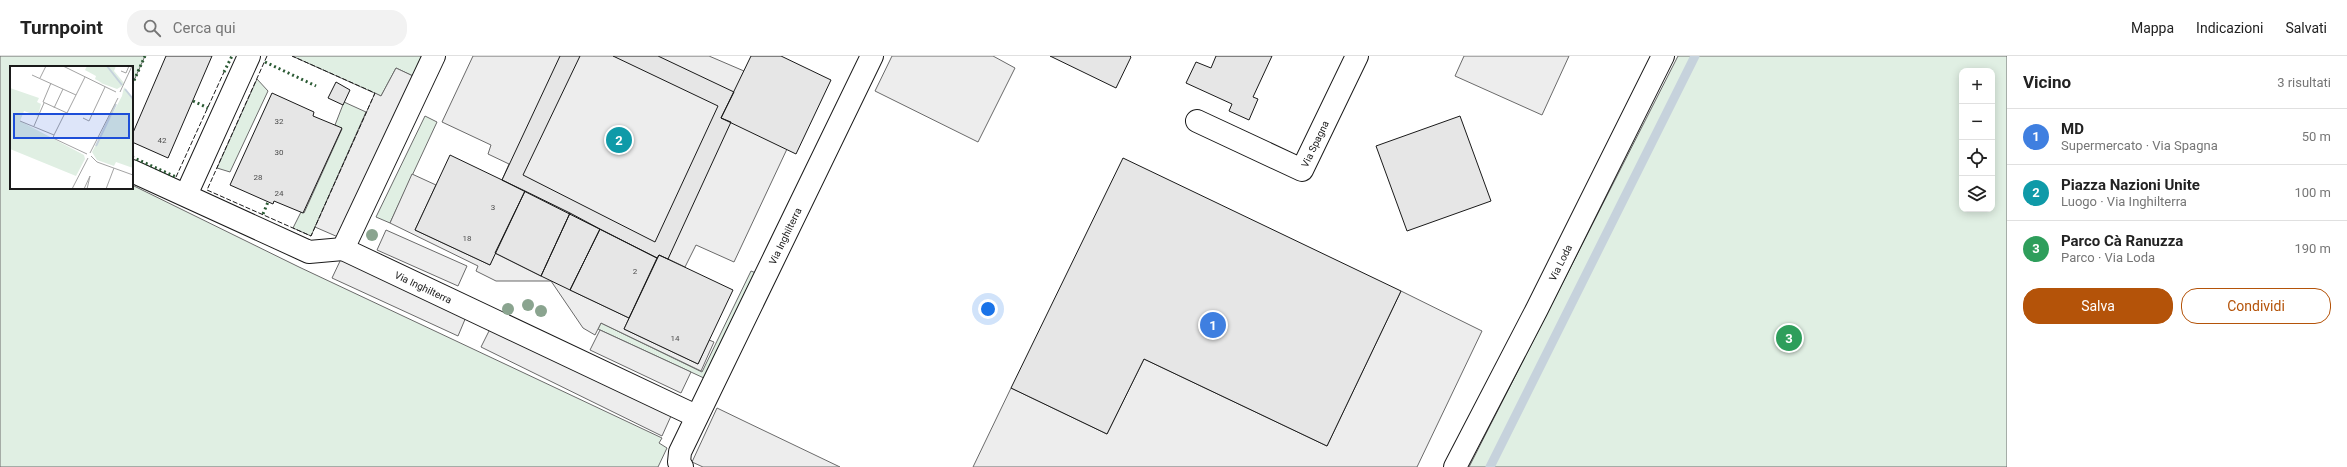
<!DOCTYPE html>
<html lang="it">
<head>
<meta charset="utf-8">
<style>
  body { margin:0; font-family:Roboto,sans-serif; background:#f2f2f2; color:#222 }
  .controls { position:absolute; right:12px; top:12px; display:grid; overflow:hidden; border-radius:8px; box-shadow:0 2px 10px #0003 }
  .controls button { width:36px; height:36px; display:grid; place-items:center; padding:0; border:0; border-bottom:1px solid #e0e0e0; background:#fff; color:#222; font:20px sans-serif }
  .you { position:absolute; left:988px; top:253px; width:14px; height:14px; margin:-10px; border:3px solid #fff; border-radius:50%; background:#1a73e8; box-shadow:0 0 0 6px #1a73e833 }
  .badge { display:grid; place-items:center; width:26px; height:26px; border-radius:50%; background:#b45309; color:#fff; font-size:13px; font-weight:700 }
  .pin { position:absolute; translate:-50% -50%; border:2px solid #fff; box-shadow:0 1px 4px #0006 }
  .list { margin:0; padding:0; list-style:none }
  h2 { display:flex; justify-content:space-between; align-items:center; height:52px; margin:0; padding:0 16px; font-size:17px }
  h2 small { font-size:13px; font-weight:400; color:#767676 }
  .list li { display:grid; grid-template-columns:26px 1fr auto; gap:12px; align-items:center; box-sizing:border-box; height:56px; padding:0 16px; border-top:1px solid #e0e0e0 }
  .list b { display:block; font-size:15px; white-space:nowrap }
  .list p { margin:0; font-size:13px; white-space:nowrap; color:#767676 }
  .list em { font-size:13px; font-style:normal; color:#767676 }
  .actions { display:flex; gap:8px; padding:12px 16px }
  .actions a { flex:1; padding:9px 0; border:1px solid #b45309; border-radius:16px; text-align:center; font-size:14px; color:#b45309 }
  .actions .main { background:#b45309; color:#fff }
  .icon { flex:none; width:22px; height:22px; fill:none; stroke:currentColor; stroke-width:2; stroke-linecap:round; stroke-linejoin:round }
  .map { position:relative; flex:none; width:2007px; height:411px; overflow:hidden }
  header { display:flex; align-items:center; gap:24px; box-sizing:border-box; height:56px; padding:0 20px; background:#fff; border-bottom:1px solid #e0e0e0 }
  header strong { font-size:19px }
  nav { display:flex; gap:22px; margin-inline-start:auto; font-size:14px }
  .search { width:280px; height:36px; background:#f2f2f2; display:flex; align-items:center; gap:10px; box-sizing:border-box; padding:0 14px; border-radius:16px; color:#767676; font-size:15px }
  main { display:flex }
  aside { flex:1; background:#fff }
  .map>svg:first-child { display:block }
</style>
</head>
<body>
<header>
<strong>Turnpoint</strong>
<div class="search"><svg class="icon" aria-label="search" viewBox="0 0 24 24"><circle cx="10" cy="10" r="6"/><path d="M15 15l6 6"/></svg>Cerca qui</div>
<nav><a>Mappa</a><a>Indicazioni</a><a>Salvati</a></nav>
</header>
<main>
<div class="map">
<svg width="2007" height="411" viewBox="0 0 2007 411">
  <rect width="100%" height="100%" fill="#fff"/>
  <!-- green -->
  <path fill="#e0efe3" stroke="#6a6a6a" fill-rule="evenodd" d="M0,0H145L132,29V11H11V132H132V129L299,211L662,382L659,387L667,392L658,411H0Z
    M292,0H422L413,20L396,12L381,40Z
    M1678,0H2007V411H1469ZM1962,15H1992V153H1962Z
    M257,23L268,35L230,116L217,112Z
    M344,46L366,56L311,180L293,172L301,156L304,157L342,73L335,69Z
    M425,60L437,66L390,167L376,161Z
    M751,215L756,217L706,323L598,273L601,267L702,316Z"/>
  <!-- parking -->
  <path fill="#ededed" stroke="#6a6a6a" d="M473,0H709L744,15L787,93L734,206L696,189L685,211L660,199L657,202L600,173L570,234L629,262L624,273L698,308L709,284L714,286L701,315L601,267L595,279L583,272L551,225H496L476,215L478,210L390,167L412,118L436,129L415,174L490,209L495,197L541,220L502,124L509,108L488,98L491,89L442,66Z
    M892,0H993L1015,12L978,86L875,35Z
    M1464,0H1569L1542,59L1455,20Z
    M396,12L413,20L338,181L315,171L375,37L381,40Z
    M386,174L467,210L458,230L377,194Z
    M341,203L466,261L458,280L332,222Z
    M1401,235L1482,275L1417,411H973L1011,332L1107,378L1144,303L1327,390Z
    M490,273L671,360L662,380L481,291Z
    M600,274L691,316L681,337L590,294Z
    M717,352L746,366L840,411H703L692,406Z"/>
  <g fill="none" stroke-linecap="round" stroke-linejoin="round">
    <!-- stream -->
    <path stroke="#c6d2dc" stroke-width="9" d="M1490,411L1695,0"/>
  </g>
  <!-- building -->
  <path fill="#e6e6e6" stroke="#1a1a1a" d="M166,0H212L168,102L132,86V79Z
    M560,0H580L523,119L655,186L718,50L613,0H658L734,36L721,62L731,66L668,203L659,199L657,202L502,124Z
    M751,0H781L831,24L796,98L721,62Z
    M1050,0H1130L1131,1L1116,32Z
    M1216,0H1272L1253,41L1258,43L1249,64L1229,55L1232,48L1186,27L1196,6L1211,12Z
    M336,26L350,34L343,49L328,42Z
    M272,37L314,56L313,60L342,72L303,157L274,145L273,148L230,129Z
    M1460,60L1491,145L1407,175L1376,90Z
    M450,99L525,135L490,209L415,174Z
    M1123,102L1401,235L1327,390L1144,303L1107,378L1011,332Z
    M525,135L570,157L541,220L495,197Z
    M570,157L600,173L570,234L541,220Z
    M600,173L657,202L629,262L570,234Z
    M659,199L733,234L698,308L624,273Z"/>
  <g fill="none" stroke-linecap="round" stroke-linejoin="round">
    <defs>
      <g id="minor">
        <path id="s1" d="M1197,65L1302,114L1357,0"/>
        <path d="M132,115L309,196L343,193"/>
        <path d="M186,139L249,0"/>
        <path id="s2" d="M343,193L696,360"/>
        <path d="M343,193L434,0"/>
        <path id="s3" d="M682,411L679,406L680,396L872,0"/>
      </g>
      <g id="major">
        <path id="s4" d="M1455,411L1537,253L1663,0"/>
      </g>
    </defs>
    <!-- minor casing -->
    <use href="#minor" stroke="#1a1a1a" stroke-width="24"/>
    <!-- major casing -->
    <use href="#major" stroke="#1a1a1a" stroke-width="24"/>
    <!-- minor -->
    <use href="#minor" stroke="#fff" stroke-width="22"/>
    <!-- major -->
    <use href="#major" stroke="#fff" stroke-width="22"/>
    <!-- hedge -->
    <path stroke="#2b5a34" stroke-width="3" stroke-dasharray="2 3" stroke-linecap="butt" d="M265,6L316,30
      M224,16L232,0
      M132,29L145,0
      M193,45L208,52
      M132,101L176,121
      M263,158L268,146"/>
    <!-- fence -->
    <path stroke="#1a1a1a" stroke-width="1" stroke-dasharray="5 2" stroke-linecap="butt" d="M267,0L207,134L311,180L375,37L292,0
      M176,121L224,16"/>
  </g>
  <!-- trees -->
  <g fill="#8aa48f">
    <circle cx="372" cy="179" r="6"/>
    <circle cx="528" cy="249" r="6"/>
    <circle cx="508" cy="253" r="6"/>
    <circle cx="541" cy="255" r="6"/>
  </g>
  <g text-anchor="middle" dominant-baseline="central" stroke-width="3" stroke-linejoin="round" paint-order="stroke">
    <!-- number labels -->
    <g font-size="8" fill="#4d4d4d">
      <text x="279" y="65">32</text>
      <text x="162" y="84">42</text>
      <text x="279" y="96">30</text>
      <text x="258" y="121">28</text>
      <text x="279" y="137">24</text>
      <text x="493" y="151">3</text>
      <text x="467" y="182">18</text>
      <text x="635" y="215">2</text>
      <text x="675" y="282">14</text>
    </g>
    <!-- street labels -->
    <g font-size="10" fill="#1a1a1a" stroke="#fff">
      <text stroke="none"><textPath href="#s1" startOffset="145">Via Spagna</textPath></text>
      <text stroke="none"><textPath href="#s3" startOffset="256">Via Inghilterra</textPath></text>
      <text stroke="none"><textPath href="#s4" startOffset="230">Via Loda</textPath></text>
      <text stroke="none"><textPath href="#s2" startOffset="89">Via Inghilterra</textPath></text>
    </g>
  </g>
  <!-- overview -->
  <g transform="translate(10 10)">
    <rect width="123" height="123" fill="#fff"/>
    <path d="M77,0H106L104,5L114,17L112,20L107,23L88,16L92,17L85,13L86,10L75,4ZM114,21L123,34V102L106,96L104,100L87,94L82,86L112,30ZM0,22L29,32L27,36L31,38L28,50L14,45L10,55L74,89L75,93L66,110L0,83Z" fill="#e0efe3"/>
    <path fill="none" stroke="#c6d2dc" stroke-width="2" d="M97,0L112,19M115,23L123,33M86,80L106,38"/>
    <path fill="none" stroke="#a3a3a3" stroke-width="1" d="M53,0L106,26M111,5L116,7L119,0M22,9L66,29M30,12L36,0M41,17L33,36L57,47L75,11M110,26L122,0M44,42L53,23M73,52L79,55L95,21M10,55L44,69L43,72L77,88M24,60L34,37M44,69L55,47M80,87L108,32M81,90L87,96L123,109M62,123L78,92M74,123L80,110L77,123M96,123L104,102"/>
    <path fill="#1d4ed8" fill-opacity="0.15" stroke="#1d4ed8" stroke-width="2" d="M4,48H119V72H4Z"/>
    <rect width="123" height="123" fill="none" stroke="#1a1a1a" stroke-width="2"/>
  </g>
</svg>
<div class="controls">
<button>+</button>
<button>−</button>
<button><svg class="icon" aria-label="locate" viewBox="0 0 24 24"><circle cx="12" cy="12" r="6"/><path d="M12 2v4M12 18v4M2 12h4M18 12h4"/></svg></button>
<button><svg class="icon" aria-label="layers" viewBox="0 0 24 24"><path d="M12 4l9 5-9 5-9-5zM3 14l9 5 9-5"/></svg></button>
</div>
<div class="you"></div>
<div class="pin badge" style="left:1213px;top:269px;background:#3f7fe0">1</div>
<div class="pin badge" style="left:619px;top:84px;background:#0f9aa8">2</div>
<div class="pin badge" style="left:1789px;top:282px;background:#2e9e5b">3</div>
</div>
<aside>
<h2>Vicino<small>3 risultati</small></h2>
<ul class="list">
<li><span class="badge" style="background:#3f7fe0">1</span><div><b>MD</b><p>Supermercato · Via Spagna</p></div><em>50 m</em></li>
<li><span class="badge" style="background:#0f9aa8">2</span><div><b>Piazza Nazioni Unite</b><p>Luogo · Via Inghilterra</p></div><em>100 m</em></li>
<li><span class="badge" style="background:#2e9e5b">3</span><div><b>Parco Cà Ranuzza</b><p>Parco · Via Loda</p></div><em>190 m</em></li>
</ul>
<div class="actions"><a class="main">Salva</a><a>Condividi</a></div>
</aside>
</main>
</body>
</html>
